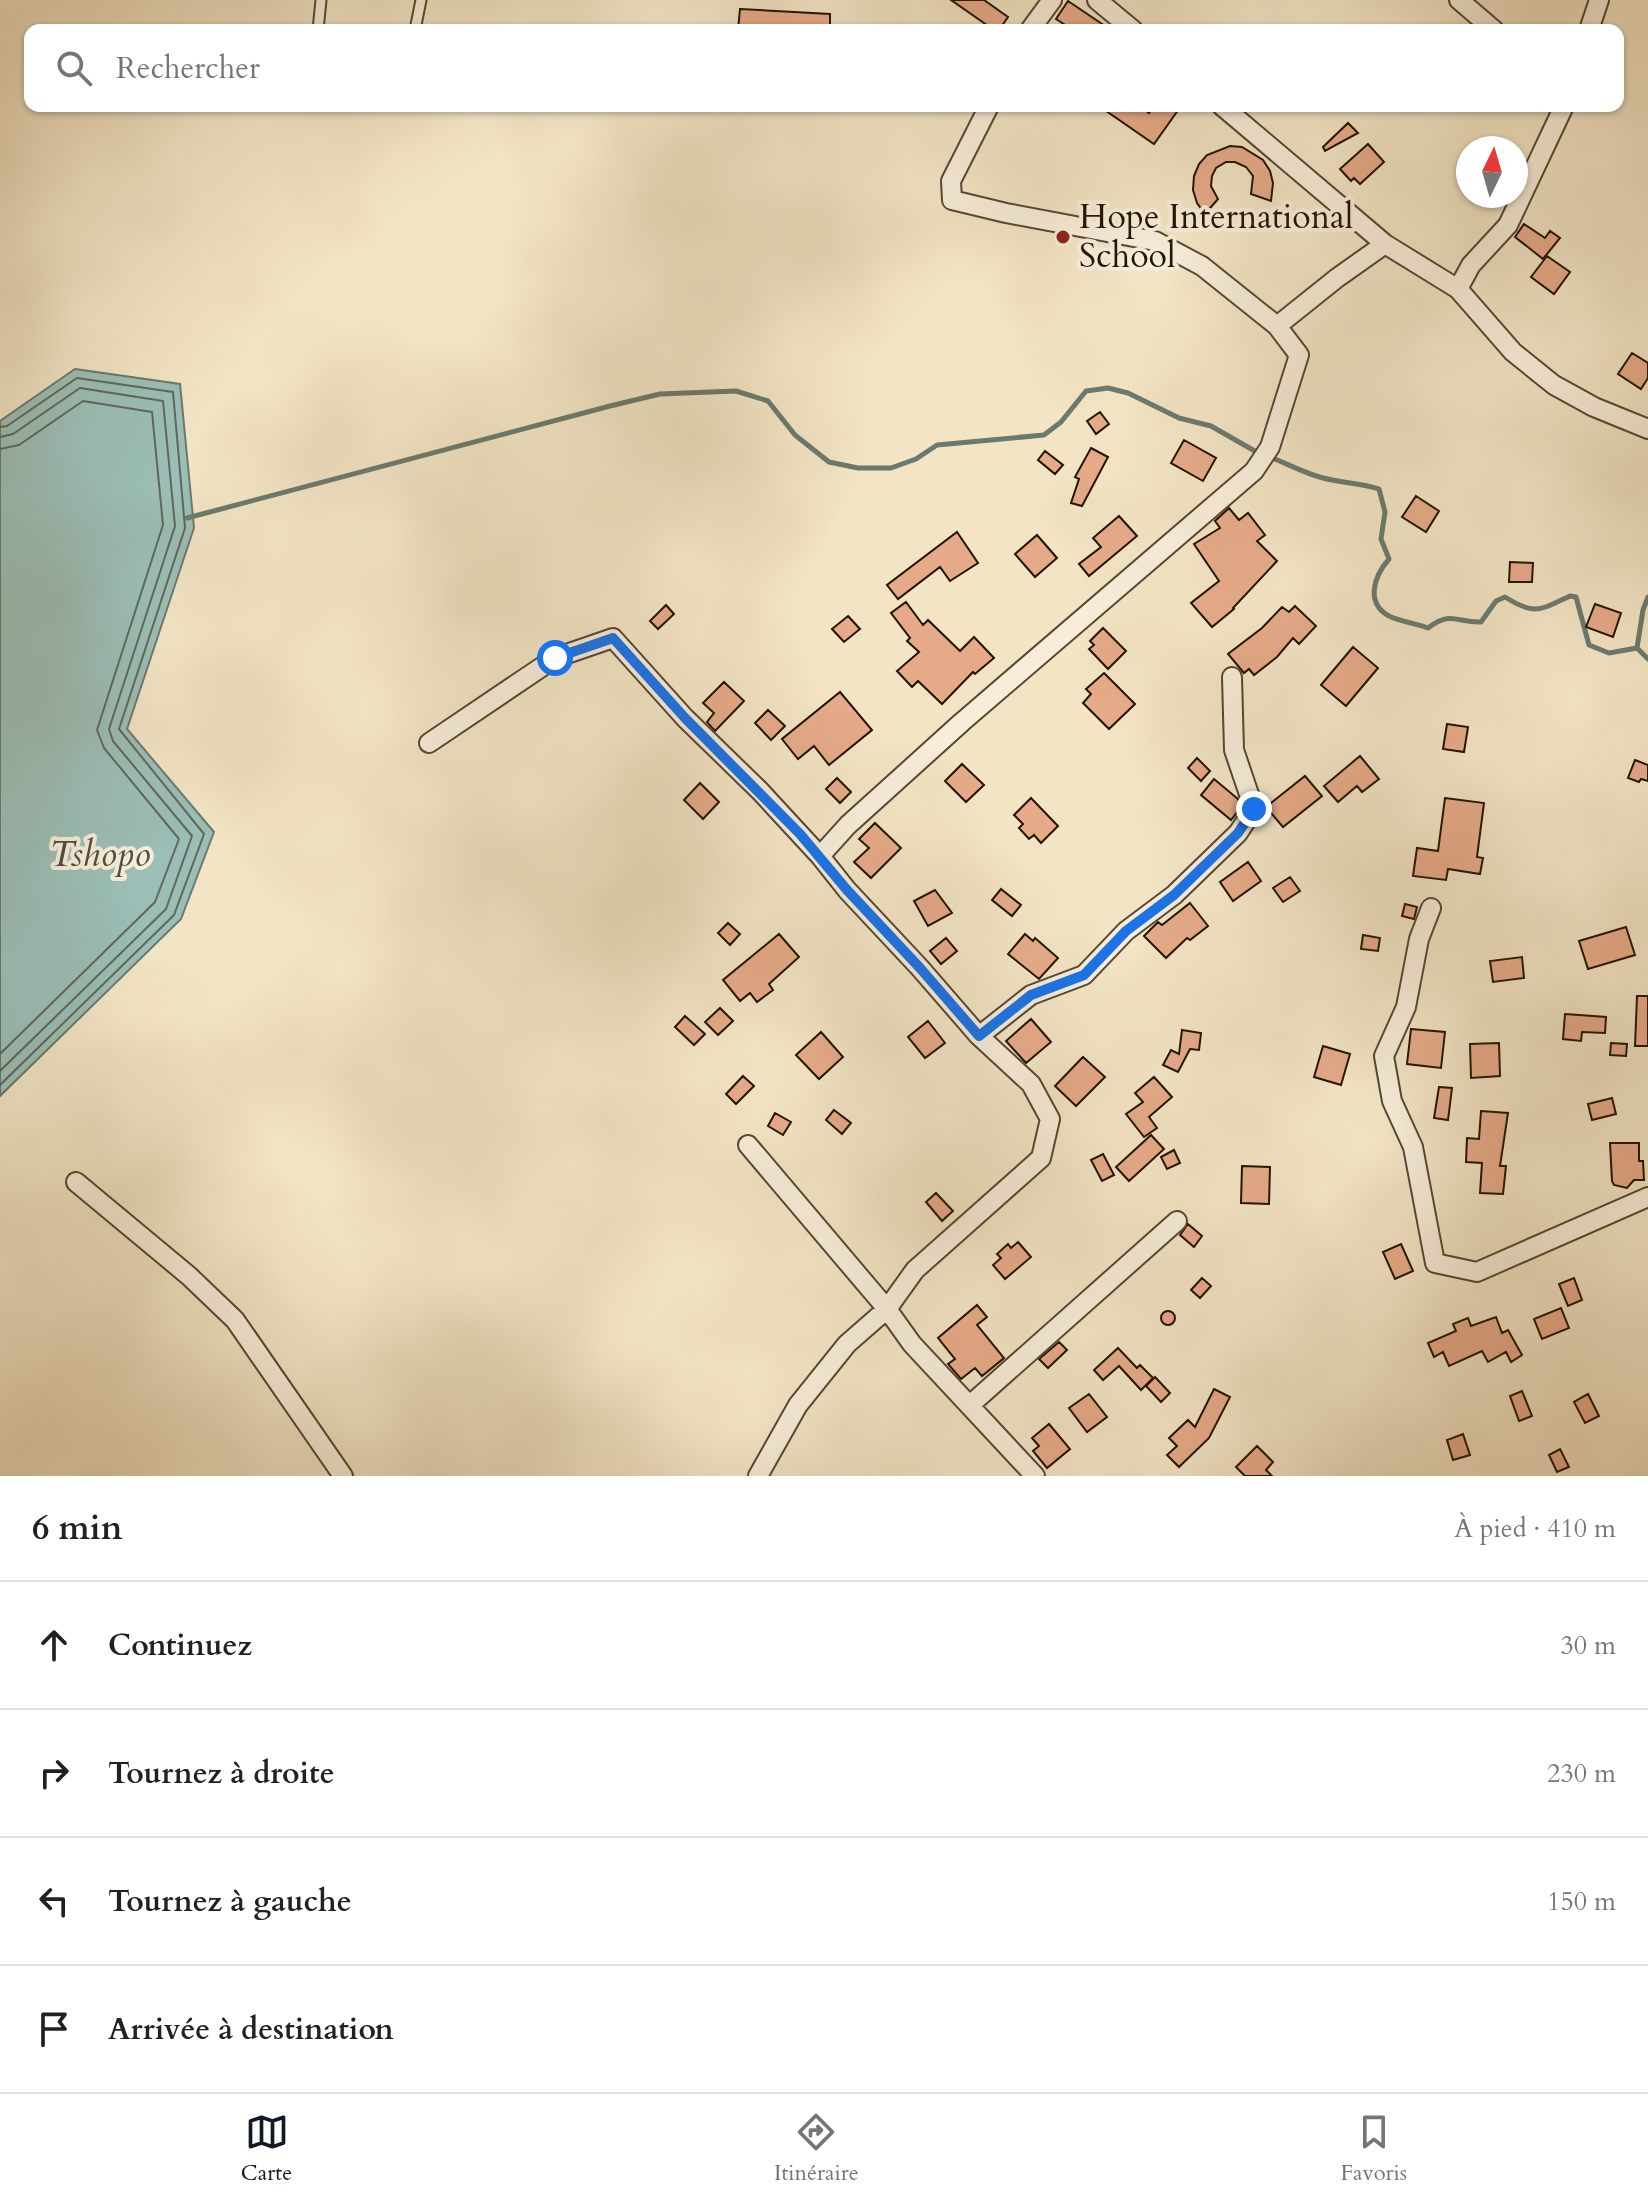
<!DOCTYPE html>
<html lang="fr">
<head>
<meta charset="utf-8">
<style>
  body { margin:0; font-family:Cardo,serif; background:#f6f6f6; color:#202124 }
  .compass { position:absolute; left:1456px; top:136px; width:72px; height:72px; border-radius:50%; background:#fff; box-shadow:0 2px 6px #0004; rotate:5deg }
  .stop { position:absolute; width:24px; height:24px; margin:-18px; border:6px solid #1a73e8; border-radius:50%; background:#fff }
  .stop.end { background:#1a73e8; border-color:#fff; box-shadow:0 2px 8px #0008 }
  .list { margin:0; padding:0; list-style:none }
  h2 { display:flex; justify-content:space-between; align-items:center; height:104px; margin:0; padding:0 32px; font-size:34px }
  h2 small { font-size:26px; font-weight:400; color:#757577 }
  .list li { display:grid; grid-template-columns:52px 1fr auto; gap:24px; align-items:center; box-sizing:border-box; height:128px; padding:0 32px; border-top:2px solid #e0e0e0 }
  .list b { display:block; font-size:30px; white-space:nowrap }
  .list em { font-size:26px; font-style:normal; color:#757577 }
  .icon { flex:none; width:44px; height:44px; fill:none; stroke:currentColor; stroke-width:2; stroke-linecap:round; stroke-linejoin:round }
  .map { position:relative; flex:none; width:1648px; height:1476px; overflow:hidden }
  .search { position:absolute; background:#fff; box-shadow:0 2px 6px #0004; left:24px; right:24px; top:24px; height:88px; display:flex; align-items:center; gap:20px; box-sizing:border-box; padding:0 28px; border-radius:16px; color:#757577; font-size:30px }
  .sheet { height:616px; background:#fff }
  nav { display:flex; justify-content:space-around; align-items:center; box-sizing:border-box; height:112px; border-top:2px solid #e0e0e0; background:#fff; font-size:22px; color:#757577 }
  nav a { display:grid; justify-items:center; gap:4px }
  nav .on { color:#111827 }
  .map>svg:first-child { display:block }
</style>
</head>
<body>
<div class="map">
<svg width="1648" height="1476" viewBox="0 0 1648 1476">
  <rect width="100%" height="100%" fill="#f2e4c4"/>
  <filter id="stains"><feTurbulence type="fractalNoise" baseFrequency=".0025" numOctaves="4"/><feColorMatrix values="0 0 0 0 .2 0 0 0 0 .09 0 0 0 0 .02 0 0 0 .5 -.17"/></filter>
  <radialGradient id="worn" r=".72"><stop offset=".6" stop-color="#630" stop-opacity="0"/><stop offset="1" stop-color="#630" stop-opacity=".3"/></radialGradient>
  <!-- water -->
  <path fill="#9bbeb6" stroke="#6b7a6e" stroke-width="2" d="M75,369L180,384L194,528L127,729L214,832L181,919L0,1096V421Z"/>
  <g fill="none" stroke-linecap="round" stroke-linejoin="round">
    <!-- shore -->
    <path stroke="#5e685c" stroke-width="2" d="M0,427L7,426L77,378L173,392L185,528L119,729L204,834L174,915L0,1085
      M0,437L13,434L80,388L163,401L175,526L109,729L113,741L192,836L166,909L0,1071
      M0,449L19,445L83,401L152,412L163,525L97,730L104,748L179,839L155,902L0,1054"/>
    <!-- stream -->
    <path stroke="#6b7a6e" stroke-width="5" d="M1270,457C1288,464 1304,473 1323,478C1342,483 1361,483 1379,489L1385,512L1381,539L1389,559C1374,576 1365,603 1389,616C1401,622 1415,623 1428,628C1451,610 1457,623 1481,622L1496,601L1505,597C1535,616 1540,610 1570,596L1576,597L1589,645L1609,653L1637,648L1648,659
      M187,518L610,406L660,394L736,391L768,401L795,435L829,462L858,468H891L916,459L937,445L1044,435L1061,422L1086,391L1108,388L1128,393L1179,418L1211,426L1260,454
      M1637,648L1643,610L1648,597"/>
  </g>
  <!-- building -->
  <path fill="#e6aa88" stroke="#221302" stroke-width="2" d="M951,0H984L1008,17L999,30H994Z
    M1068,1L1111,30H1073L1056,19Z
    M740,9L830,14V30H738Z
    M1099,106H1140L1149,113L1154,106H1181L1154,144Z
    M1348,123L1358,133L1325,151L1323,147Z
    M1368,144L1384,162L1360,184L1354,178L1351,181L1340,169Z
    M1230,146L1242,147L1263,160L1270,171L1273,183L1271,201L1251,194L1253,176L1246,167L1235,162H1226L1216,168L1212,176L1211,186L1218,199L1205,214L1197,203L1193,190L1194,176L1199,164L1207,155Z
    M1524,224L1545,238L1550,231L1560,238L1543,259L1515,237Z
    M1547,256L1570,272L1554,294L1531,277Z
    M1632,353L1648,363V378L1641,389L1618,374Z
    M1100,412L1109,424L1096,434L1087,421Z
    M1184,440L1216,458L1203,481L1171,463Z
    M1091,448L1108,457L1082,506L1071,503L1079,479L1075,477Z
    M1045,451L1063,465L1055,474L1038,460Z
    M1416,496L1439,511L1426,532L1402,517Z
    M1229,508L1239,520L1248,513L1265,535L1257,541L1277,561L1233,608L1234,609L1212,627L1191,603L1219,581L1194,544L1220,528L1215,521Z
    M1119,516L1137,536L1089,576L1079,564L1101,547L1093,538Z
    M957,532L978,563L950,581L940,567L898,599L887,585Z
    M1037,535L1057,558L1035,577L1015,554Z
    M1510,562L1533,563L1532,582H1509Z
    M906,602L923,625L928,620L960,651L974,637L994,658L975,674L973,672L942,704L918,681L912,687L897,671L919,652L907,641L910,638L891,613Z
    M1595,604L1621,613L1613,637L1586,627Z
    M666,605L674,614L658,629L650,621Z
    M1295,606L1316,626L1299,644L1293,638L1277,657L1254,675L1249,669L1244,673L1228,654L1262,628L1282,607L1289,612Z
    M848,616L860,629L844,642L832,629Z
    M1103,628L1126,651L1108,669L1089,649L1094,645L1090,641Z
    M1353,647L1378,668L1346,706L1321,685Z
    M1104,673L1135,704L1109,729L1083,703L1091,694L1086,689Z
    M724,682L744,701L715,731L707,722L714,713L703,703Z
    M840,692L872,730L829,765L814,746L798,759L782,739Z
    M768,710L785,726L771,740L755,723Z
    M1447,724L1468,727L1464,752L1443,749Z
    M1360,756L1379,779L1362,792L1357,786L1338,802L1324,786Z
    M1197,758L1210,771L1201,781L1188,768Z
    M1635,760L1648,765V781L1641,779L1639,782L1628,778Z
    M962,764L984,785L966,802L945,781Z
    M1305,776L1322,796L1283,827L1266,807Z
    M837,778L851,792L840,803L826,789Z
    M1214,779L1238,799L1241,807L1231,820L1201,795Z
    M700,783L719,802L703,819L684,800Z
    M1031,798L1058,826L1041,843L1034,835L1029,839L1019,828L1023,824L1014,815Z
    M1445,798L1484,803L1477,857L1483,858L1480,874L1448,869L1446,880L1413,876L1417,848L1438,851Z
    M875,823L901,848L871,878L854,862L869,848L859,839Z
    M1248,862L1261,881L1233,901L1220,882Z
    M1290,877L1300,891L1283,902L1273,888Z
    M1001,889L1021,905L1012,916L992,900Z
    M935,890L952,913L928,926L914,901Z
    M1190,903L1208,926L1190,940L1187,938L1166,958L1144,936L1158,922L1162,925Z
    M1405,904L1417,907L1414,919L1402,916Z
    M728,923L740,934L730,945L718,933Z
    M1626,927L1635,955L1588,969L1579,941Z
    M779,934L799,957L769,984L773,990L757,1002L750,993L740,1001L723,980Z
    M1025,934L1033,941L1035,938L1058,958L1039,979L1008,954Z
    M1363,935L1380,938L1378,951L1361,949Z
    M946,938L957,951L941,964L930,951Z
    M1522,957L1524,978L1493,982L1490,961Z
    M1637,996H1648V1046H1635Z
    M720,1008L733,1021L718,1035L705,1022Z
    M1565,1014L1606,1017L1605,1033L1582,1032L1581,1041L1563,1039Z
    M685,1016L705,1034L694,1045L675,1027Z
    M1031,1019L1051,1042L1026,1063L1006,1041Z
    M928,1021L945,1043L925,1058L908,1037Z
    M1411,1029L1445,1032L1441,1068L1407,1064Z
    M1182,1030L1201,1033L1199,1050L1190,1049L1178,1072L1163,1065L1171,1050L1179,1054Z
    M821,1032L843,1057L819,1079L796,1055Z
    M1499,1043L1500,1076L1471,1078L1470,1044Z
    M1611,1043L1627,1044L1626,1056L1610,1055Z
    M1323,1046L1350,1054L1341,1085L1314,1077Z
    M1083,1057L1105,1077L1076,1106L1055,1086Z
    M743,1076L754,1086L736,1104L726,1094Z
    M1154,1077L1172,1097L1149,1117L1157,1128L1144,1137L1126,1114L1143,1102L1135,1093Z
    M1439,1087L1452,1088L1448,1120L1434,1118Z
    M1612,1098L1616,1114L1592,1120L1588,1104Z
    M834,1110L851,1123L842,1134L826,1120Z
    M1481,1111L1508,1113L1500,1166H1506L1503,1194L1480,1193L1482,1163L1466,1162L1467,1138L1479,1139Z
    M775,1113L791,1122L783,1135L768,1126Z
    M1151,1135L1164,1149L1129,1181L1116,1167Z
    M1610,1143H1639V1161H1643L1644,1180H1634L1627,1188L1614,1185L1612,1181Z
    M1174,1150L1180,1163L1167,1169L1161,1157Z
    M1103,1154L1114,1175L1102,1181L1091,1160Z
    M1242,1166L1270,1167L1269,1204L1241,1203Z
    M936,1193L953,1211L942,1221L926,1202Z
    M1188,1224L1202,1236L1194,1247L1180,1235Z
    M1018,1242L1031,1257L1005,1279L993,1265L1001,1258L997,1254L1008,1244L1011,1248Z
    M1401,1244L1413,1271L1395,1279L1383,1252Z
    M1202,1278L1211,1286L1200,1298L1191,1290Z
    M1574,1278L1582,1300L1568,1306L1559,1284Z
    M977,1305L987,1317L977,1325L1004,1358L982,1376L975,1368L961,1379L948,1364L955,1359L938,1338Z
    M1561,1308L1569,1328L1542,1339L1534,1319Z
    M1161 1318a7 7 0 1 1 14 0a7 7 0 1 1-14 0Z
    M1496,1317L1502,1333L1508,1330L1522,1355L1511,1362L1506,1352L1488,1362L1482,1351L1449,1366L1443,1352L1434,1357L1428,1343L1456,1331L1453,1324L1468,1318L1471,1326Z
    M1059,1342L1067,1350L1048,1368L1039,1359Z
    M1118,1348L1137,1368L1140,1365L1153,1378L1141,1390L1119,1366L1103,1380L1094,1370Z
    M1155,1377L1170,1393L1161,1402L1146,1386Z
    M1214,1389L1230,1397L1209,1438L1179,1467L1167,1455L1177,1446L1169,1438L1188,1420L1195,1427Z
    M1522,1391L1532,1416L1519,1421L1510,1396Z
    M1089,1394L1107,1417L1087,1432L1069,1408Z
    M1588,1394L1599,1416L1585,1423L1574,1402Z
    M1049,1424L1070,1449L1047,1468L1033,1451L1039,1446L1032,1438Z
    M1463,1434L1470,1455L1453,1460L1447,1440Z
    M1257,1446L1273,1462L1266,1470L1272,1476H1245L1236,1467Z
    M1560,1449L1569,1467L1557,1472L1549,1455Z"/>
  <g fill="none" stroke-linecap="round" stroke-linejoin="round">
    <defs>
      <path id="service" d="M318,30L321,0
        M415,30L421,0"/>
      <path id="minor" d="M1097,0L1133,30
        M1459,0L1494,30
        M1030,30L1052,0
        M1589,30L1599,0
        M989,106L951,181L952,200L1006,213L1155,241L1202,266L1277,326
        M1222,106L1385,244
        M1458,289L1471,265L1508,225L1564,106
        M429,743L555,658L613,638L685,718L760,791L820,856L847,890L920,968L979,1036L1031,1084L1050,1119L1041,1158L915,1270L887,1309L912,1344L1035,1476
        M820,856L848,825L962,722L1254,471L1270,447L1299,355L1277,326L1337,278L1385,244L1458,289L1513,352L1554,385L1594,407L1648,429
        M1431,908L1419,939L1406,1007L1384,1056L1392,1101L1413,1147L1435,1263L1477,1272L1648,1197
        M979,1036L1031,995L1084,975L1126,931L1174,895L1238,833L1254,809L1234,750L1232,677
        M748,1145L887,1309L847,1344L798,1405L758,1476
        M76,1182L189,1276L235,1320L343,1476
        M970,1405L1177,1221"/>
    </defs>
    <!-- service casing -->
    <use href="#service" stroke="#564732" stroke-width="13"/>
    <!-- minor casing -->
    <use href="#minor" stroke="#564732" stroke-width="22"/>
    <!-- service -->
    <use href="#service" stroke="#f7edd9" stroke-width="9"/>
    <!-- minor -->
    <use href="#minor" stroke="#f7edd9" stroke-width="18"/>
  </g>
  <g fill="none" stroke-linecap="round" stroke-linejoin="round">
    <!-- route -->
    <path stroke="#1a73e8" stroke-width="10" d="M555,658L613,638L685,718L800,834L847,890L920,968L979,1036L1031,995L1084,975L1126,931L1174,895L1238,833L1254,809"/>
  </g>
  <!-- markers -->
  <circle fill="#8f2418" stroke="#f7edd9" stroke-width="3" cx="1063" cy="237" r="8"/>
  <g text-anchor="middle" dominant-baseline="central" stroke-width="8" stroke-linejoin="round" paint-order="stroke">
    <!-- poi labels -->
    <g font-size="34" fill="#221302" stroke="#f7edd9" text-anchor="start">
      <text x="1079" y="217">Hope International<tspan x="1079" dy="39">School</tspan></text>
    </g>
    <!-- water labels -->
    <g font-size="36" font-style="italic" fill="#4c4f41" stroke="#f7edd9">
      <text x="100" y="854">Tshopo</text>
    </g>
  </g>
  <rect width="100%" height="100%" filter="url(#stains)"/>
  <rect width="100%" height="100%" fill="url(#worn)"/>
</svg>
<svg class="compass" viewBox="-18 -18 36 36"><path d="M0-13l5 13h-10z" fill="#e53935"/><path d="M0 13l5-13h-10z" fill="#757577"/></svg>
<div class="stop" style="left:555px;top:658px"></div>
<div class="stop end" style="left:1254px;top:809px"></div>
<div class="search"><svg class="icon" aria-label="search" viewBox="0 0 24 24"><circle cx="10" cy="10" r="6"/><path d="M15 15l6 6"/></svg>Rechercher</div>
</div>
<section class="sheet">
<h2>6 min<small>À pied · 410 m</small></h2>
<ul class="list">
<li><svg class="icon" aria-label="ahead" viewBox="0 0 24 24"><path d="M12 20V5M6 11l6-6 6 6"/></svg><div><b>Continuez</b></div><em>30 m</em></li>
<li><svg class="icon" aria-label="right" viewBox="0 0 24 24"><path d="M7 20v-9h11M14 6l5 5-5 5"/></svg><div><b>Tournez à droite</b></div><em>230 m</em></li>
<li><svg class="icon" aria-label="left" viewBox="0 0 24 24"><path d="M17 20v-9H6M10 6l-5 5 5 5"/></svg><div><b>Tournez à gauche</b></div><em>150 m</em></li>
<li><svg class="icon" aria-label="arrive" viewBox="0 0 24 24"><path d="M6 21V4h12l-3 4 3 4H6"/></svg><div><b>Arrivée à destination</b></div></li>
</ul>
</section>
<nav>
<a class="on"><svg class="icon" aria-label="map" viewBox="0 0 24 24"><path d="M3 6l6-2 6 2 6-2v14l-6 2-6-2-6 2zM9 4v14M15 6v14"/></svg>Carte</a>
<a><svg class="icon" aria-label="directions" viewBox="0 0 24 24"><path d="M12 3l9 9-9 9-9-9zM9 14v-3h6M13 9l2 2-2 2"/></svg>Itinéraire</a>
<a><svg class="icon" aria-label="saved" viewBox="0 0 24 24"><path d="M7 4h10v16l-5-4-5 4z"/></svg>Favoris</a>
</nav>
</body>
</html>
